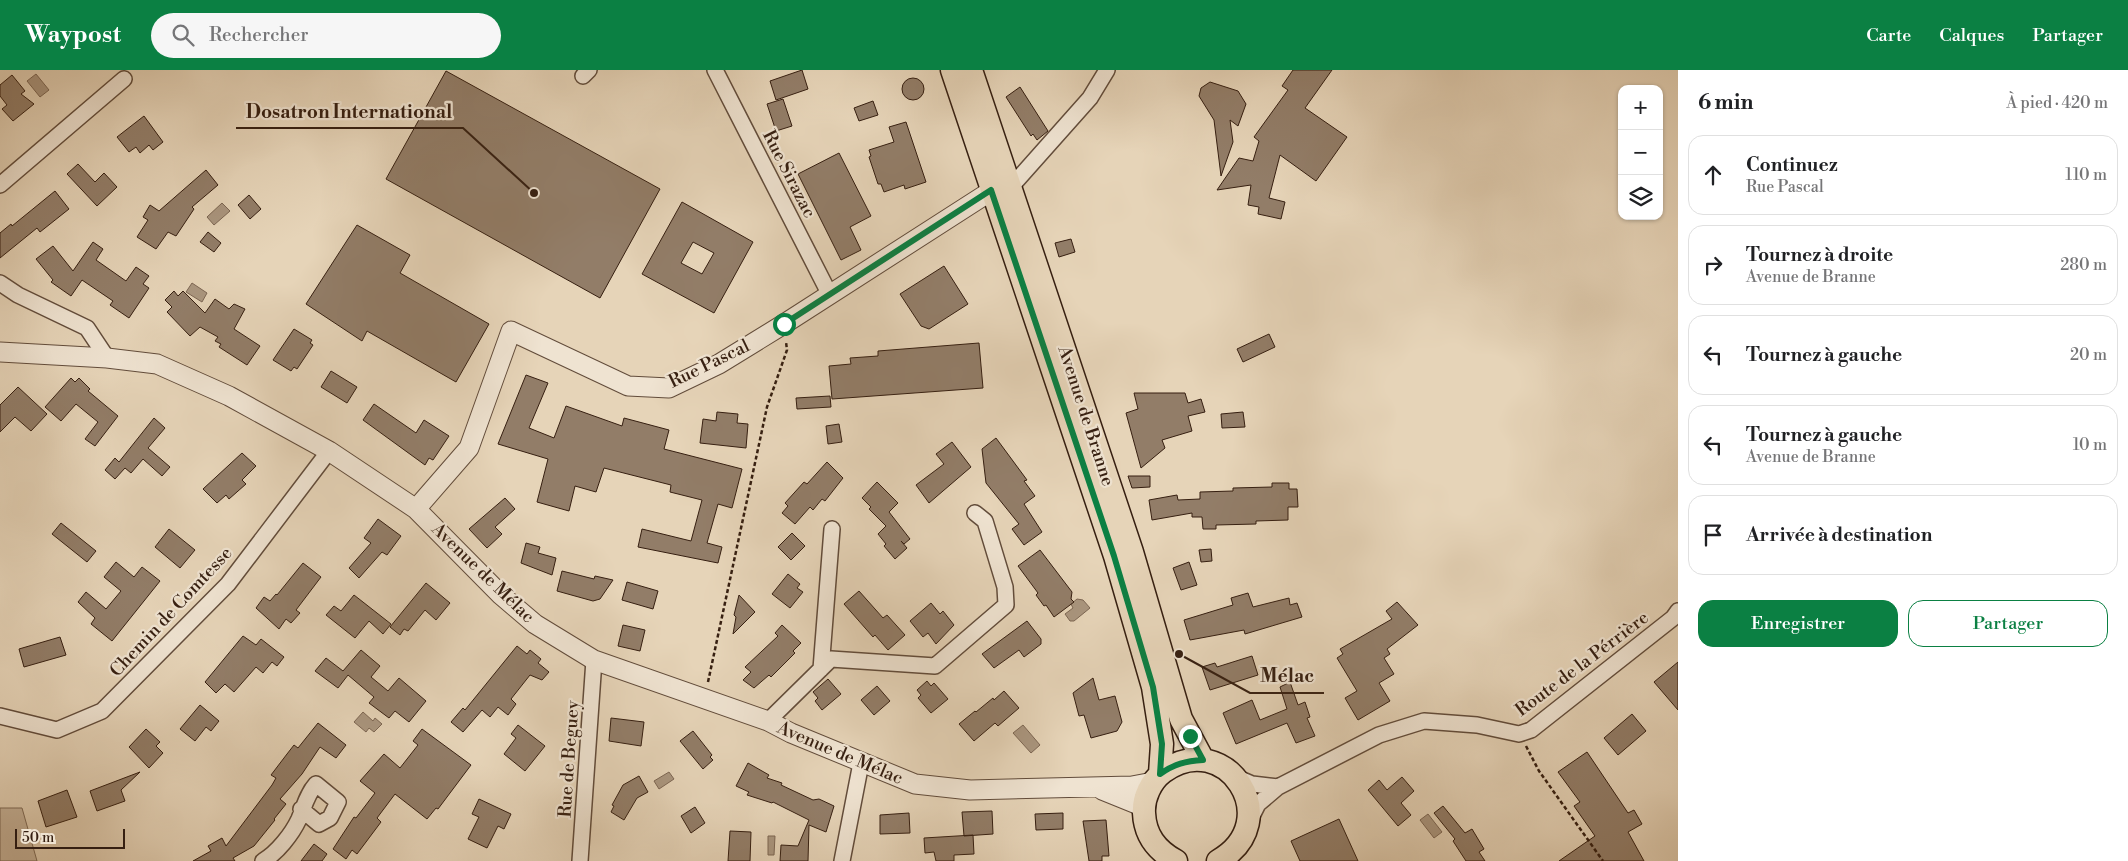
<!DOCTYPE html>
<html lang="fr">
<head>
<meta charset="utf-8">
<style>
  body { margin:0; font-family:"Libre Bodoni",serif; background:#f6f6f6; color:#202124 }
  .controls { position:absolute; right:15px; top:15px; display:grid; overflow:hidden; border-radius:10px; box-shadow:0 1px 4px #0004 }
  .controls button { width:45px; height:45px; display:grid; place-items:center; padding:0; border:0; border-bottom:1px solid #e0e0e0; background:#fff; color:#202124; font:25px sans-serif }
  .scale { position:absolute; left:15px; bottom:12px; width:110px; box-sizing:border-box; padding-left:5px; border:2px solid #361f11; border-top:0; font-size:14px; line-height:18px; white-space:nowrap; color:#361f11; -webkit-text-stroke:4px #efe3d1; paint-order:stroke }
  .stop { position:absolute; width:15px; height:15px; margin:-11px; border:4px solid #0b8043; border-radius:50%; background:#fff }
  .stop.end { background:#0b8043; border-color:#fff; box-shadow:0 1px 5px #0008 }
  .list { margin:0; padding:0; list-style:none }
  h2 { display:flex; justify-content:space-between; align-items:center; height:65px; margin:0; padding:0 20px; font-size:21px }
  h2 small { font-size:16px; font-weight:400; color:#757577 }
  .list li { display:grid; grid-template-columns:32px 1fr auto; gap:15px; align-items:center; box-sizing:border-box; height:80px; margin:0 10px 10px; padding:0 10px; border:1px solid #e0e0e0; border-radius:15px }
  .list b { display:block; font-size:19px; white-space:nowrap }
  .list p { margin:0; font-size:16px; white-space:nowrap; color:#757577 }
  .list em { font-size:16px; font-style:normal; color:#757577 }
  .actions { display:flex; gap:10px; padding:15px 20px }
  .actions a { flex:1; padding:11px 0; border:1px solid #0b8043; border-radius:15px; text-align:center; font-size:18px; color:#0b8043 }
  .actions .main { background:#0b8043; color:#fff }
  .icon { flex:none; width:28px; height:28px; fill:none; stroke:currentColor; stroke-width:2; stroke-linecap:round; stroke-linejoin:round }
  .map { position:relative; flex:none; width:1678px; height:791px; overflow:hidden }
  header { display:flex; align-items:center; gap:30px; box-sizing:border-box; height:70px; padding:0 25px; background:#0b8043; color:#fff }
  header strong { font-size:24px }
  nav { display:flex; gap:28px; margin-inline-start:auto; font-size:18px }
  .search { width:350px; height:45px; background:#f6f6f6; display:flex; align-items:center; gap:12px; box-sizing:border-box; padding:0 18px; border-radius:28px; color:#757577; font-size:19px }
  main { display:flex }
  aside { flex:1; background:#fff }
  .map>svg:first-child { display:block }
</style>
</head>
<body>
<header>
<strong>Waypost</strong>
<div class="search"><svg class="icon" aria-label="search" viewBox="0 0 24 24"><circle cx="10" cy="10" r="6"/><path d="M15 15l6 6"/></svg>Rechercher</div>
<nav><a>Carte</a><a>Calques</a><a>Partager</a></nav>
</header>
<main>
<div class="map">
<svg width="1678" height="791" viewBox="0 0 1678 791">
  <rect width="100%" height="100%" fill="#e6d4b8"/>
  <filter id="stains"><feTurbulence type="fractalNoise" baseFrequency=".004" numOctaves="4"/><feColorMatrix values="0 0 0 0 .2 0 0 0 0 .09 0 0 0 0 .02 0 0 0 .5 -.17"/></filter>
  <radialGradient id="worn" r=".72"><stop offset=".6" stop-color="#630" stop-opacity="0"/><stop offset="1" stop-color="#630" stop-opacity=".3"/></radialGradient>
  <!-- green -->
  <path fill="#c8b59c" stroke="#7f6a56" d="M0,738H22L37,791H0Z"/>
  <!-- water -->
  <path fill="#aa967f" stroke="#7c6653" d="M36,4L49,20L40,27L27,11Z
    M222,133L230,141L214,155L207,147Z
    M192,213L207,223L202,232L186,222Z
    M1077,529L1083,530L1090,538L1074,551H1070L1065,544L1073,538L1071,534Z
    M363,642L373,651L375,648L382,654L374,662L369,658L366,662L354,652Z
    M1023,655L1040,675L1031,683L1013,663Z
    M669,702L674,709L659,719L654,711Z
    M1428,744L1442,762L1434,768L1420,750Z
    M768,766H775L774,785H768Z"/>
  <!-- building -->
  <path fill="#927d68" stroke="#361f11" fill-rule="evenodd" d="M802,0L808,19L776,30L770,11Z
    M1293,0H1332L1305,38L1347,67L1316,111L1280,85L1269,128L1285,132L1281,149L1258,144L1259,137L1248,135L1251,115L1217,120L1239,88L1253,91L1259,71L1254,67L1288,20L1282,16Z
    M446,1L660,119L600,228L386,109Z
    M12,5L25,21L21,24L34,34L13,51L2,39L7,35L0,26V15Z
    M902 19a11 11 0 1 1 22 0a11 11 0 1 1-22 0Z
    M1210,12L1238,21L1246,34L1238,56L1230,50L1233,72L1221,106L1214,50L1199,26L1201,18Z
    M1020,17L1048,61L1037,70L1033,64L1031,66L1006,27Z
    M783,29L792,56L776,61L767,34Z
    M873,31L878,45L859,51L854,38Z
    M144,46L163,72L153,80L149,75L140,83L136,77L129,82L117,67Z
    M906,52L926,112L905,119L904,115L884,122L881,114H878L869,87L871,86L869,80L894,72L889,57Z
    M839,83L871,146L850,157L861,180L841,190L798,104Z
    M78,94L95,112L104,103L117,117L97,136L67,104Z
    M206,100L218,115L192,137L194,139L176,166L168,162L156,179L137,167L148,150L143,147L150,135L159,141Z
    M55,121L69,139L40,162L37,158L0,188V163L11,154L12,156Z
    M249,125L261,139L250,149L238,135Z
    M682,132L753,172L714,243L642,204ZM693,172L714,183L702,204L681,193Z
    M357,155L410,185L400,203L489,254L456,312L367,261L362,271L306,234Z
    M208,162L221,173L214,182L200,172Z
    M1071,169L1075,182L1059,187L1055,173Z
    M93,172L103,179L96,190L126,211L136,197L149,206L143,214L149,218L129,248L110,235L113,231L82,210L71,226L51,212L53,210L36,189L53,176L73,201Z
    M944,196L968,234L929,259L921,256L900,224Z
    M174,221L178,226L183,221L205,243L215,229L229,239L234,234L245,239L234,259L260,276L247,295L219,277L221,274L215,271L218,267L200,257L190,266L167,242L172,237L165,230Z
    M294,259L312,270L310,273L313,275L297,299L294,297L291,301L273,290Z
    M1269,264L1275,277L1243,292L1237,279Z
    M979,273L983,318L832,329L829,296L851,294L850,288L878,286V281Z
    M331,301L357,317L347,333L321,317Z
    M526,305L548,313L529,358L554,368L566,336L622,356L624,348L669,360L664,379L742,399L732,438L718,434L707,473L722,477L718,493L638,477L642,459L691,471L702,430L670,422L671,415L604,398L596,422L575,416L569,441L537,432L548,389L498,374Z
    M71,308L75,312L79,308L90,319L88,321L118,346L95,376L85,369L98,352L76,334L61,351L45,337Z
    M18,317L47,344L31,361L15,347L0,362V335Z
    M1134,323H1185L1188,333L1201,329L1205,342L1188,346L1192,361L1162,370L1165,378L1141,398L1126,343L1138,339Z
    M830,326L831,337L797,339L796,328Z
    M374,334L416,363L424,350L449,366L433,390L429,388L425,395L363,350Z
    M717,342L738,344L737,353L748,354L746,378L700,373L703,349L716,351Z
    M1243,342L1245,357L1222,358L1221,344Z
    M154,348L165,358L148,378L170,397L162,406L143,389L131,403L125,398L115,409L105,400L115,388L119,392Z
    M839,354L842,372L828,374L826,356Z
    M996,368L1027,410L1024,411L1035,426L1024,434L1042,462L1024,475L1012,459L1019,454L986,413L982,379Z
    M952,372L971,397L929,433L916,415L944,394L936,384Z
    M242,383L256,396L242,410L246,414L229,429L226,425L217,433L203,419Z
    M827,392L843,408L825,431L822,429L813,440L810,437L795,454L782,443L788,436L785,433L804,412L807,414Z
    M1128,406H1150V417L1132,418Z
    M877,412L898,433L889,442L910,469L904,474L901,471L907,478L895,489L884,476L886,474L878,464L886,456L869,439L871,437L862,428Z
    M1272,413H1289V419H1297L1298,437H1288V450L1256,451V454L1216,455V459H1203L1202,447H1192V443L1152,450L1149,430L1177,425L1178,430L1200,429V422L1233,421V418L1272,417Z
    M505,428L515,439L495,457L502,464L487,478L469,459Z
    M378,449L401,466L387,485L382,482L359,508L349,498L371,473L364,468Z
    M61,453L96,481L87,492L52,464Z
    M169,459L195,480L180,498L155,477Z
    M792,463L805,476L791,490L778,477Z
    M526,473L540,477L538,483L556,488L552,505L521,493Z
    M1211,479L1212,491L1201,492L1199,480Z
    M1040,480L1072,522L1071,529L1074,532L1054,547L1046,535L1044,536L1036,525L1038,523L1018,496Z
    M116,492L134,507L142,497L160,511L112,571L91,554L95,548L78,532L86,522L106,539L121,521L104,507Z
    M1189,492L1197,515L1181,520L1173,498Z
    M303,493L321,507L296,540L300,543L291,553L286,549L279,559L256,538L264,527L270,531L276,524L277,525Z
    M562,501L594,509L595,506L613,510L600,529L593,531L557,521Z
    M788,504L800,514L797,518L803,522L790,538L772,524Z
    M627,512L658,521L653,539L622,530Z
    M426,513L450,533L436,550L425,540L408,561L404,559L400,565L390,557Z
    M859,521L883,548L887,545L905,565L888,580L875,565L873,567L844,534Z
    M1248,523L1253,537L1289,528L1290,535L1297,533L1302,547L1245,564L1244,560L1190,570L1184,550L1233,535L1231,528Z
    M354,525L391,554L383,564L369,551L355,568L326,545L334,536L341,541Z
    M739,525L755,542L733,564L736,547L734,545Z
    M1397,532L1418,555L1387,579L1390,584L1384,588L1394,604L1379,613L1390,631L1358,650L1345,628L1357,621L1337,588L1343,584L1340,579L1392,549L1386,541Z
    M931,533L940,544L943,541L954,555L936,574L928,563L923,567L910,551Z
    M1027,551L1041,569V574L1024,587L1019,580L994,598L982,584Z
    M623,555L645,560L640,581L618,576Z
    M782,555L801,573L793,581L795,583L771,607L769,605L754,618L743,610L751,602L745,597L778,566L775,563Z
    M243,566L256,575L261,569L284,587L277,596L272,592L263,603L256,597L234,622L225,614L216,623L205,612Z
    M60,567L66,585L24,597L19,579Z
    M517,576L527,584L530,580L541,589L538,593L549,602L542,610L530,605L511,629L516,634L508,645L498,637L490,647L482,640L463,662L451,652L463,638L465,640Z
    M361,580L380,596L371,607L388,621L399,608L426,631L409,652L395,641L389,648L369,633L374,627L348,605L338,618L315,601L326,588L343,601Z
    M1252,586L1258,605L1210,620L1202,597L1215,593L1217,597Z
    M1678,592V640L1654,612Z
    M1093,608L1099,630L1115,626L1122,652L1117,661L1091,668L1084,645L1079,646L1073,623Z
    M828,609L841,624L822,640L815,631L818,628L813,622Z
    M927,611L931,616L934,613L948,629L931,643L918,628L921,625L917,620Z
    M1290,612L1298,635L1305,632L1310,647L1307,648L1315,666L1296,673L1287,653L1236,674L1223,643L1252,630L1260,650L1287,639L1280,617Z
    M877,616L890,631L874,645L861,630Z
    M1004,621L1019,638L998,656L995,653L974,671L959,654L975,641L976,642L993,628L994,630Z
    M200,635L219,651L211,661L206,657L195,671L180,659Z
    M1632,644L1646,661L1618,685L1604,668Z
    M611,648L644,652L641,676L609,671Z
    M318,653L346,675L336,688L320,677L302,704L280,729L286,734L274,749L275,750L254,776L233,788L235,791H193L211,781L208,776L222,768L226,776L272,715L276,708L271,705L287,684L294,675L298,678Z
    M518,655L545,676L525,701L504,684L516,668L511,664Z
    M146,659L160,672L156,676L163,683L149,698L129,677Z
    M422,659L471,695L438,739L436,738L427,749L395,724L377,748L381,752L357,784L352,780L346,789L333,779L354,747L356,748L375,723L360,711L384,684L400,698L418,675L413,671Z
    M693,661L712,685L710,687L713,690L703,699L680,671Z
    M1587,682L1628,743L1634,740L1642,754L1628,762L1644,791H1559L1595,766L1574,736L1580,732L1558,702Z
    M748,693L769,705L767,708L782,713L781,715L813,730L819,729L834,736L826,762L809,755L808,791H780L781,775L798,776L809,750L773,732L772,733L747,725L749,722L736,716Z
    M140,702L121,720L125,731L97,741L90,721Z
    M639,706L648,722L637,728L624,750L611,742L614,736L612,735L623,715Z
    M1402,707L1414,721L1401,733L1411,745L1398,756L1368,720L1379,710L1387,720Z
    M67,720L77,747L46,757L38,731Z
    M479,729L511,744L504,759L498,756L487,778L468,769L479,747L472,744Z
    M1443,736L1465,763L1472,759L1484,779L1479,782L1485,791H1466L1453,771L1455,769L1434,743Z
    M695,737L705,753L691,763L681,746Z
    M992,741L993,764L964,766L962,742Z
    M909,743L910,763L880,764V745Z
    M1063,743V759L1036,760L1035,744Z
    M1339,749L1358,791H1300L1291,771Z
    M1106,750L1109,786H1102V791H1089L1083,751Z
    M730,761L751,762L750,791H728Z
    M973,765L974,784L954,785V791H936L934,782L925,783L924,768Z
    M314,774L327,784L322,791H301Z"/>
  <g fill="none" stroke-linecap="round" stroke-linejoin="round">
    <defs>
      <path id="minor" d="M715,0L830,225
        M583,6L589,0
        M0,115L124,9
        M1010,118L1090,28L1107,0
        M0,213L18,225L87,258L107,288
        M821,599L832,459
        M0,646L57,660L102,641L228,514L329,381
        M768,651L831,589L935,596L1006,535L1005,517L985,451L975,443
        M1236,707L1252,714L1278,717
        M1250,750L1258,734L1278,717L1379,665L1424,651L1477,655L1519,664L1531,660L1673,548L1678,541
        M263,791C277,783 292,764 299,749C304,737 307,724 316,714L338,732L330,748L319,754L301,739
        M580,791L594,590
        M842,791L861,693"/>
      <path id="tertiary" d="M0,282L107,288L157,294L229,326L329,381L416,439L501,525L535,554L594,590L768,651L791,663L915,714L970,720L1132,716L1153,712
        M416,439L469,378L511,261L628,316L669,318L719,294L784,254L991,121
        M1102,720L1144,737"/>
      <path id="primary" d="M952,0L1115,486L1153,617L1162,674L1160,704
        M971,0L1132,482L1181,649L1203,690
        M1176,791C1156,780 1145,765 1144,743C1143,728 1151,711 1163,702C1225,656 1288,751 1218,791"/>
    </defs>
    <!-- minor casing -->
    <use href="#minor" stroke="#624c3b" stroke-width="18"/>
    <!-- tertiary casing -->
    <use href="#tertiary" stroke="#624c3b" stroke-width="21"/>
    <!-- primary casing -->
    <use href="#primary" stroke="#361f11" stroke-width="25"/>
    <!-- path -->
    <path stroke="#361f11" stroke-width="2.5" stroke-dasharray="4 2.5" stroke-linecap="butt" d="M708,612L767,337L787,280L786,272
      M1526,676L1539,701L1603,791"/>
    <!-- minor -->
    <use href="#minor" stroke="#efe3d1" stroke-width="15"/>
    <!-- tertiary -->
    <use href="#tertiary" stroke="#efe3d1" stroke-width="19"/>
    <!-- primary -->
    <use href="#primary" stroke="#e6d4b8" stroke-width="22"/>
  </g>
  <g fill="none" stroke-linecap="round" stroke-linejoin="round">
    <!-- route -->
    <path stroke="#0b8043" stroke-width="6" d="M784,254L991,120L1114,486L1153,617L1162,674L1160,704C1174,694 1186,691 1203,690L1190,666"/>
  </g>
  <g text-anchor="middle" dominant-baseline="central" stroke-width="4.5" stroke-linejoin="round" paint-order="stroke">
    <!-- street labels -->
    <g font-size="18" fill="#361f11" stroke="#efe3d1">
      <text transform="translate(789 104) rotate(63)">Rue Sirazac</text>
      <text transform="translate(709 294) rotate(-26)">Rue Pascal</text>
      <text transform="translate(1086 346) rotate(72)">Avenue de Branne</text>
      <text transform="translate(483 503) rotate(44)">Avenue de Mélac</text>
      <text transform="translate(171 542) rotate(-47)">Chemin de Comtesse</text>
      <text transform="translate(1582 594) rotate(-37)">Route de la Pérrière</text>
      <text transform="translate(840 683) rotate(23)">Avenue de Mélac</text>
      <text transform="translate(569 689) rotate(-86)">Rue de Beguey</text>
    </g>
  </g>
  <!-- callouts -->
  <path fill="none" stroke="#361f11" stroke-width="2" d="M534 123L463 58H236M1179 584L1250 623H1324"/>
  <g fill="#361f11" stroke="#efe3d1" stroke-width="2">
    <circle cx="534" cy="123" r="5"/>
    <circle cx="1179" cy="584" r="5"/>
  </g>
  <g font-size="19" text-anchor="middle" font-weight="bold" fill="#361f11" stroke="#efe3d1" stroke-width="4.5" stroke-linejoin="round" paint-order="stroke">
    <text x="349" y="48">Dosatron International</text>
    <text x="1287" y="612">Mélac</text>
  </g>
  <rect width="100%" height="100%" filter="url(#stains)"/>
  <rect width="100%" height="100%" fill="url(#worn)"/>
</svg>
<div class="controls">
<button>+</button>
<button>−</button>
<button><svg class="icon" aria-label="layers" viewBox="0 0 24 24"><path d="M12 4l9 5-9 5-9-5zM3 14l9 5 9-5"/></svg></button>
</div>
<div class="scale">50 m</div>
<div class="stop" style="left:784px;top:254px"></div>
<div class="stop end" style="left:1190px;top:666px"></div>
</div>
<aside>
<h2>6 min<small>À pied · 420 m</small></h2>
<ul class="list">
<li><svg class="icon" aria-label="ahead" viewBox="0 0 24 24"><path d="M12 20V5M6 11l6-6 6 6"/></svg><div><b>Continuez</b><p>Rue Pascal</p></div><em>110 m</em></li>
<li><svg class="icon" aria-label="right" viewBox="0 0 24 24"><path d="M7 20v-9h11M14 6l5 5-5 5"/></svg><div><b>Tournez à droite</b><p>Avenue de Branne</p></div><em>280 m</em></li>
<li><svg class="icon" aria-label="left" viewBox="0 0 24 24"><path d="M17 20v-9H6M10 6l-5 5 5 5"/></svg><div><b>Tournez à gauche</b></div><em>20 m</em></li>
<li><svg class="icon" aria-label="left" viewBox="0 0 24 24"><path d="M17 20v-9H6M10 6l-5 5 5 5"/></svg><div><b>Tournez à gauche</b><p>Avenue de Branne</p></div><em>10 m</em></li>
<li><svg class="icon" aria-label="arrive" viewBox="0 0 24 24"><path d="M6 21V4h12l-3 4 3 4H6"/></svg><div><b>Arrivée à destination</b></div></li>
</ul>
<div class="actions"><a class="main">Enregistrer</a><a>Partager</a></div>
</aside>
</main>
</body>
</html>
